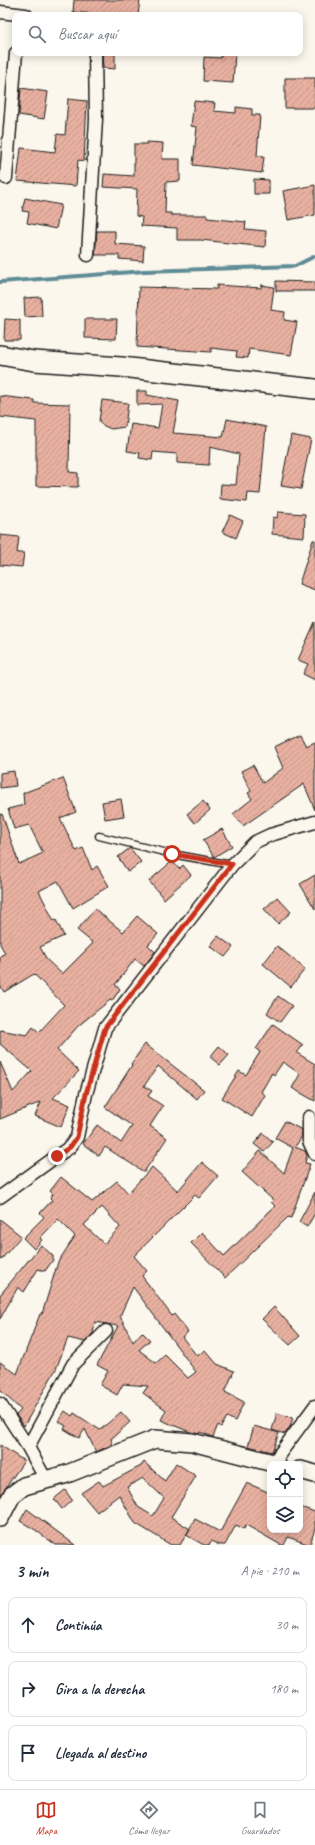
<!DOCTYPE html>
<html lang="es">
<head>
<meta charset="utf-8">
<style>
  body { margin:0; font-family:Caveat,sans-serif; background:#f2f2f3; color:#1f2937 }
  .controls { position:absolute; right:12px; bottom:12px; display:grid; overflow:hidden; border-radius:8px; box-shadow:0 2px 10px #0003 }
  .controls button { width:36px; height:36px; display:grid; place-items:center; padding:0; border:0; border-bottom:1px solid #e0e1e3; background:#fff; color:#1f2937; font:20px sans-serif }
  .stop { position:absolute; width:12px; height:12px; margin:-9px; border:3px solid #c8321e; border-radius:50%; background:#fff }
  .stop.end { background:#c8321e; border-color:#fff; box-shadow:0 1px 4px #0008 }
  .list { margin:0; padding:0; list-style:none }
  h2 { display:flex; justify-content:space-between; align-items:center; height:52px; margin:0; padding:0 16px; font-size:17px }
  h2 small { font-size:13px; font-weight:400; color:#747a83 }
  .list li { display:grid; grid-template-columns:26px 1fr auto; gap:12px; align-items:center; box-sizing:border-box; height:56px; margin:0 8px 8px; padding:0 8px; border:1px solid #e0e1e3; border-radius:8px }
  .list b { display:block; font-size:15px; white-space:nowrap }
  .list em { font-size:13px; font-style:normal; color:#747a83 }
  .icon { flex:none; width:22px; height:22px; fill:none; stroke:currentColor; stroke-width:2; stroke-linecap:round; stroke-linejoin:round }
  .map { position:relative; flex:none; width:315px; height:1545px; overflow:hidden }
  .search { position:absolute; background:#fff; box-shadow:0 2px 10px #0003; left:12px; right:12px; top:12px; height:44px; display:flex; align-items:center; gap:10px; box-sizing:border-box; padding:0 14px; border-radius:8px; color:#747a83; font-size:15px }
  .sheet { height:244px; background:#fff }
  nav { display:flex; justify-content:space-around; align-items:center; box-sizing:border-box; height:56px; border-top:1px solid #e0e1e3; background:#fff; font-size:11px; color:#747a83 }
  nav a { display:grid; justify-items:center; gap:2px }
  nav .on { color:#c8321e }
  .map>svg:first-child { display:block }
</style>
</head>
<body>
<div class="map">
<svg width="315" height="1545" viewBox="0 0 315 1545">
  <defs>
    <pattern id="building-hatch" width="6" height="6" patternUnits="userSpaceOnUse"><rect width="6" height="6" fill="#e8b0a0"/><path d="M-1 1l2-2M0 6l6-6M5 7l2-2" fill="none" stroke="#c69789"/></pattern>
  </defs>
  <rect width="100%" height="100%" fill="#fbf7ec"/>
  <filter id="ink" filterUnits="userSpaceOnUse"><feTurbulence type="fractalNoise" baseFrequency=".025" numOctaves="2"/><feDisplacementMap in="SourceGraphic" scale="8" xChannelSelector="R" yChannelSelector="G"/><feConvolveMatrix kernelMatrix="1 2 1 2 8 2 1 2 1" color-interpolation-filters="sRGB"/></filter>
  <g filter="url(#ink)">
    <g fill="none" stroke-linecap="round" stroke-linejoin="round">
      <!-- stream -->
      <path stroke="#5e8c97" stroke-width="4" d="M0,282L145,271L295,266L315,256"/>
    </g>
    <!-- building -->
    <path fill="url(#building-hatch)" stroke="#1c1c1c" fill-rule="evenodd" d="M74,0H140L138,15H107L73,12Z
      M102,53H115V69L103,68Z
      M221,53H235L233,83L203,81L204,57L221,58Z
      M285,78H315V108H285Z
      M21,88L48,92L44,119L19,115Z
      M68,99L87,101L84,161L78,160L76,186L17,181L21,148L55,152L57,134L65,135Z
      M194,101L215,103L214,111L236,113V107L252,109V115H260L257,156L264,157L262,173L193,165L197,127L191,126Z
      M147,142L163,143L162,159H180V181L166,182L165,213H171V215H207V218L246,222L245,229L266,231L265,247L201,240H177V228L141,226L142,217L136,216L137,189L103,187L104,174L134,176V144H147Z
      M254,179L269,180V194H254Z
      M315,185V215L288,220L283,191Z
      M25,198L61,205L56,229L27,223L29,212L22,211Z
      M97,231H115V244L144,246L143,261L119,259V255H95Z
      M276,281L315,282V291H276Z
      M217,285L261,288V285L274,287L271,310L285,312L284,320L297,322L291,355L249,349L248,358L236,357L237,351L211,348V352L137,347L139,287L217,289Z
      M41,297L42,316L25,317L24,298Z
      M5,319L20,320V340H4Z
      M85,319H117L116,339L85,338Z
      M137,391H147V395L179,401L173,433L223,437L227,419L266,427L260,494L248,493L247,502L220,499L221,484L236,485L239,454L210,447L209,465L177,463V454L153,452L152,460L139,458L140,453L127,451L131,424L158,428L162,404L137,405Z
      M0,396L34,400V403L70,404L69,472L78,473V487L36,486V421L0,417Z
      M102,400L128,403L125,427L111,429L102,425L99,421Z
      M291,435L311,439L301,489L281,486Z
      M278,512L305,514L304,537L272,534L273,517L277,518Z
      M230,515L243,521L236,538L222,532Z
      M0,535L19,537L17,553H24L22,567L0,565Z
      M313,540H315V590L299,584Z
      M315,622V680L303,674L308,664L298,660Z
      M300,735L306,746L315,742V810L304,784L243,826L233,814L252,799L248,793L251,791L241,771L253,765L263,783L283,768L274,747Z
      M14,771L16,786L0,788V773Z
      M63,778L76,812L60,818L76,851L83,848L92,870L97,866L109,886L73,908L58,881L39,891L54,921L56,920L64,936L40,947L47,960L62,974L93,943L77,930L95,909L123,932L137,916L158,934L148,945L155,952L144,966L135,959L115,985L120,989L112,1001L110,1000L78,1026L57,1050L79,1071L53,1098L70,1105L61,1127L35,1116L41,1102L0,1119V1062L13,1092L32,1071L0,1044V1030L27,1035L33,1027L39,1032L64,1005L34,974L4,992L0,985V956L5,953L0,944V815L2,814L19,864L43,853L29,825L14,829L8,809L24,805L23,793Z
      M121,799L124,816L105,819L102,802Z
      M203,801L210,810L195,823L187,814Z
      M222,829L232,846L214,857L203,840Z
      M130,848L141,862L128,872L118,857Z
      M170,863H174L179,869L183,865L191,875L164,899L149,881Z
      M315,875V909L300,884Z
      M277,897L291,912L278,924L264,909Z
      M218,936L233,947L225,957L210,946Z
      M277,946L305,969L291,987L263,964Z
      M278,996L292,1006L280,1022L267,1013Z
      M273,1024L303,1045L297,1053L315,1064V1101L292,1088L300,1074L283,1062L274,1075L272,1073L261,1092L265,1095L252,1117L222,1098L239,1071L246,1075L260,1052L256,1049Z
      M145,1044L204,1090L197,1099L158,1066L144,1086L152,1091L148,1096L163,1106L150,1126L167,1138L144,1172L105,1147L99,1156L83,1144L97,1125L121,1143L132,1126L105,1107L132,1065L131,1064Z
      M219,1046L229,1055L220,1065L210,1057Z
      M285,1121L302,1130V1136L295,1147L305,1151L307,1155L305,1163L310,1164L291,1218L288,1217L225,1278L191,1243L202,1232L224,1256L275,1206L271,1202L273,1200L242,1172L260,1151L284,1173L293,1148L275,1138Z
      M263,1133L273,1142L264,1152L254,1144Z
      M202,1162L218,1176L199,1198L195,1195L134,1256L147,1271L142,1276L172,1316L174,1314L188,1332L182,1337L197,1356L205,1350L217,1364L234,1371L225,1392L244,1402L235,1421L227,1417L221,1427L218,1425L213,1437L200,1432L199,1434L190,1432L161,1420L166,1410L143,1393L148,1386L123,1384L117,1395L100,1385L108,1371L97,1365L118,1326L95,1322L93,1333L85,1342L68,1338L56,1369L24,1426L16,1415L21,1410L0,1390V1362L17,1374L40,1314H42L58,1262L75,1236L58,1219L40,1238L42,1240L34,1249L23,1238L44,1217L40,1213L52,1200L50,1198L53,1194L50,1191L61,1177L92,1202L117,1181L128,1193L152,1167L178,1191ZM102,1207L120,1227L104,1244L84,1225ZM133,1287L196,1372L188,1378L165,1355L156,1363L139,1350L150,1340L142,1332L133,1342L120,1316Z
      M315,1192V1213L307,1227L299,1222Z
      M0,1219L21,1236L0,1261Z
      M41,1245L53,1256V1260L45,1271L38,1269L24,1292L18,1287L0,1319V1295Z
      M274,1307L300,1336L290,1345L262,1319Z
      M65,1411L72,1416L74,1413L100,1430L121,1412L130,1422L111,1439L113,1444L96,1452L85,1429L79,1438L64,1429L66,1426L58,1421Z
      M277,1413L293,1418L290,1427L285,1434L272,1430Z
      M254,1426L279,1433L272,1452L248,1446Z
      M0,1445L24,1461L0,1496Z
      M144,1462L165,1481L176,1463L196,1476L171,1517L190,1529L180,1545H171L135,1523L119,1495L97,1512L81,1493L99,1481L103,1486L141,1466ZM143,1478L164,1498L153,1516L138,1507L127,1487Z
      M247,1483L270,1493V1530H300V1507L315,1512V1528L310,1545L288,1537L284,1545H281L246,1525L244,1529L236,1525L225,1545H219L211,1541L209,1545H204L186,1535L195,1519L220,1532Z
      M65,1490L72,1500L62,1509L54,1499Z
      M27,1509L75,1545H56L34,1529L20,1521Z"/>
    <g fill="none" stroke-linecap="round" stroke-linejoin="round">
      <defs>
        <path id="lane" d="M99,836L172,854L232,865"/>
        <path id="street" d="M0,12L26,15
          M6,178L16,53
          M88,255L96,119L95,53
          M309,1117V1141L315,1154
          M0,1197L57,1156L70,1147L77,1137L86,1094L105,1028L232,865L255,842L270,835L315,822
          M0,1404L28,1447L46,1480
          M28,1447L73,1364L106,1331
          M273,1463L315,1406"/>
        <path id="secondary" d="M300,1470L315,1474
          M0,1518L12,1495L24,1486L67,1474L155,1439L192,1442L277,1464"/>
        <path id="primary" d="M0,355L34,361L121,367L315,389"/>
      </defs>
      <!-- lane casing -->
      <use href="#lane" stroke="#1c1c1c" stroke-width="9"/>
      <!-- street casing -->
      <use href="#street" stroke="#1c1c1c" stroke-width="15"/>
      <!-- secondary casing -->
      <use href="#secondary" stroke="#1c1c1c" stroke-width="20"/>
      <!-- primary casing -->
      <use href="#primary" stroke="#1c1c1c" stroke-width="22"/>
      <!-- lane -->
      <use href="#lane" stroke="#fbf7ec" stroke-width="6"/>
      <!-- street -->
      <use href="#street" stroke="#fbf7ec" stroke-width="12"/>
      <!-- secondary -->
      <use href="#secondary" stroke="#fbf7ec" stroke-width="17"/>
      <!-- primary -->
      <use href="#primary" stroke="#fbf7ec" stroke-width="19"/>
    </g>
  </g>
  <g fill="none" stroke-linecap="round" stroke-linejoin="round" filter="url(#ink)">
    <!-- route -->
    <path stroke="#c8321e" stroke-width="5" d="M57,1156L70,1147L77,1137L86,1094L105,1028L232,864L172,854"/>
  </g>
</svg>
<div class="controls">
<button><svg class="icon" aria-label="locate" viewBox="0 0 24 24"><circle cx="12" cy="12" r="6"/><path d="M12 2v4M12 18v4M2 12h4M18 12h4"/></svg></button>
<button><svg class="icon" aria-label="layers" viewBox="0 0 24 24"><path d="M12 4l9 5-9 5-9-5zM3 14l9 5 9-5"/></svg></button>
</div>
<div class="stop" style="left:172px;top:854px"></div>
<div class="stop end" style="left:57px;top:1156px"></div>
<div class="search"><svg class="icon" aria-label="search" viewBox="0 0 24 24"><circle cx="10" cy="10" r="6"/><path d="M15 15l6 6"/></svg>Buscar aquí</div>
</div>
<section class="sheet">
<h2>3 min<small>A pie · 210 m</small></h2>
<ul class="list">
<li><svg class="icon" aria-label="ahead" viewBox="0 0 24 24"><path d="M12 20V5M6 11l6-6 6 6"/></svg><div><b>Continúa</b></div><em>30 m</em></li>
<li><svg class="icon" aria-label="right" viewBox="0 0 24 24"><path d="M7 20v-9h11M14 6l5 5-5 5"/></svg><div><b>Gira a la derecha</b></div><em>180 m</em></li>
<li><svg class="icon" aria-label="arrive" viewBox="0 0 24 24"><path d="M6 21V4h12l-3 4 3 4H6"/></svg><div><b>Llegada al destino</b></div></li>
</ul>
</section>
<nav>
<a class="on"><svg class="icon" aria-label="map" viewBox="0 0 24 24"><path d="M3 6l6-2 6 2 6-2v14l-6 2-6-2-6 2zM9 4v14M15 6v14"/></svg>Mapa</a>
<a><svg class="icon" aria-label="directions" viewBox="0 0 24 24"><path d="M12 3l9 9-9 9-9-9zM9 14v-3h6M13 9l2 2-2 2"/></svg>Cómo llegar</a>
<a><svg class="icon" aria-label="saved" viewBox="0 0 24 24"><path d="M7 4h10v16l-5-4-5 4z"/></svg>Guardados</a>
</nav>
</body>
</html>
